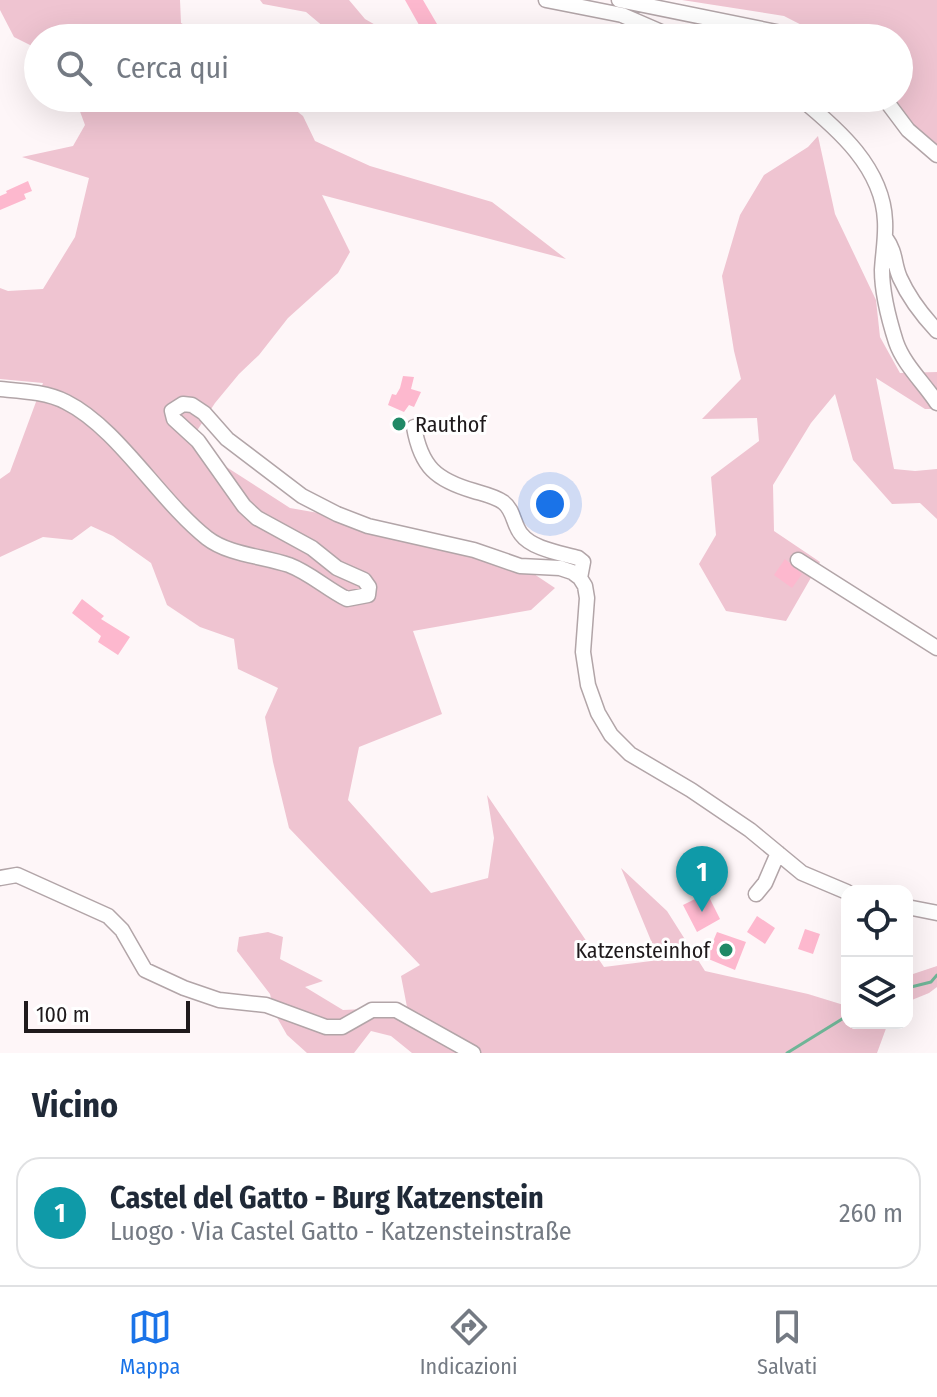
<!DOCTYPE html>
<html lang="it">
<head>
<meta charset="utf-8">
<style>
  body { margin:0; font-family:"Fira Sans Condensed",sans-serif; background:#f2f2f3; color:#1f2937 }
  .controls { position:absolute; right:24px; bottom:24px; display:grid; overflow:hidden; border-radius:16px; box-shadow:0 8px 32px #0002 }
  .controls button { width:72px; height:72px; display:grid; place-items:center; padding:0; border:0; border-bottom:2px solid #e0e1e3; background:#fff; color:#1f2937; font:40px sans-serif }
  .scale { position:absolute; left:24px; bottom:20px; width:166px; box-sizing:border-box; padding-left:8px; border:4px solid #1f1a1c; border-top:0; font-size:22px; line-height:28px; white-space:nowrap; color:#1f1a1c; -webkit-text-stroke:6px #fff; paint-order:stroke }
  .you { position:absolute; left:550px; top:504px; width:28px; height:28px; margin:-20px; border:6px solid #fff; border-radius:50%; background:#1a73e8; box-shadow:0 0 0 12px #1a73e833 }
  .badge { display:grid; place-items:center; width:52px; height:52px; border-radius:50%; background:#1a73e8; color:#fff; font-size:26px; font-weight:700 }
  .pin { position:absolute; translate:-50% -66px; filter:drop-shadow(0 2px 4px #0008) }
  .pin::after { content:''; position:absolute; top:42px; width:28px; height:24px; background:inherit; clip-path:polygon(0 0,100% 0,50% 100%) }
  .list { margin:0; padding:0; list-style:none }
  h2 { display:flex; justify-content:space-between; align-items:center; height:104px; margin:0; padding:0 32px; font-size:34px }
  h2 small { font-size:26px; font-weight:400; color:#747a83 }
  .list li { display:grid; grid-template-columns:52px 1fr auto; gap:24px; align-items:center; box-sizing:border-box; height:112px; margin:0 16px 16px; padding:0 16px; border:2px solid #e0e1e3; border-radius:24px }
  .list b { display:block; font-size:30px; white-space:nowrap }
  .list p { margin:0; font-size:26px; white-space:nowrap; color:#747a83 }
  .list em { font-size:26px; font-style:normal; color:#747a83 }
  .icon { flex:none; width:44px; height:44px; fill:none; stroke:currentColor; stroke-width:2; stroke-linecap:round; stroke-linejoin:round }
  .map { position:relative; flex:none; width:937px; height:1053px; overflow:hidden }
  .search { position:absolute; background:#fff; box-shadow:0 8px 32px #0002; left:24px; right:24px; top:24px; height:88px; display:flex; align-items:center; gap:20px; box-sizing:border-box; padding:0 28px; border-radius:44px; color:#747a83; font-size:30px }
  .sheet { height:232px; background:#fff }
  nav { display:flex; justify-content:space-around; align-items:center; box-sizing:border-box; height:112px; border-top:2px solid #e0e1e3; background:#fff; font-size:22px; color:#747a83 }
  nav a { display:grid; justify-items:center; gap:4px }
  nav .on { color:#1a73e8 }
  .map>svg:first-child { display:block }
</style>
</head>
<body>
<div class="map">
<svg width="937" height="1053" viewBox="0 0 937 1053">
  <rect width="100%" height="100%" fill="#fef6f8"/>
  <!-- green -->
  <path fill="#efc4d1" d="M0,0H180L181,23L208,38H38V49L14,37L0,10Z
    M260,0H349L365,19L386,31L388,38H337L306,12L263,4Z
    M682,0H937V148L901,131L885,98H899V38H827L784,16Z
    M75,98H280L303,116L315,141L370,166L492,202L566,259L322,195L350,252L338,273L288,318L259,355L239,374L215,403L189,443L290,508L347,518L531,572L555,588L531,610L413,631L442,714L359,747L348,800L431,893L488,878L494,838L487,795L604,967L659,960L621,868L667,911L705,971L808,994L847,1006V1023H888L877,1053H412L391,1036L371,1031L354,1053H307L287,1035L275,1014L270,994L237,951L239,937L268,932L283,937L280,959L323,981L305,987L343,1010L407,1007L401,976L420,965L289,828L273,762L265,717L278,688L238,669L234,639L200,627L167,605L151,563L113,536L91,526L72,540L43,537L0,557V479L10,472L43,383L0,379V288L8,291L43,289L75,237L89,178L22,157L73,146L85,125Z
    M818,136L835,214L876,300L880,337L900,373L937,372V409H925L876,378L894,469L915,471L937,469V519L920,503L892,504L853,460L835,394L811,423L773,485L774,531L820,562L786,621L726,611L699,564L716,535L711,477L759,441L757,418L702,419L741,379L734,351L722,276L740,215L764,175L808,147Z
    M937,966V987L929,993L907,1002V976Z"/>
  <g fill="none" stroke-linecap="round" stroke-linejoin="round">
    <!-- stream -->
    <path stroke="#6fb597" stroke-width="3" d="M907,988L931,982L937,975
      M787,1053L847,1016"/>
  </g>
  <!-- building -->
  <path fill="#fdb8ce" d="M405,0H423L437,24L423,32Z
    M28,181L32,191L24,194L26,199L0,210V196L7,193L6,191Z
    M403,376L414,377L411,389L421,392L414,407L409,405L404,412L388,405L392,394L396,395L400,388Z
    M785,559L802,574L792,588L774,575Z
    M82,599L104,616L101,619L130,637L118,655L98,642L101,636L72,613Z
    M707,893L720,919L697,932L683,905Z
    M757,916L775,928L765,944L747,932Z
    M805,929L820,934L813,954L798,949Z
    M717,932L746,942L735,970L706,958Z"/>
  <g fill="none" stroke-linecap="round" stroke-linejoin="round">
    <defs>
      <path id="minor" d="M546,0L622,15L675,38
        M619,0L806,38
        M800,98C838,129 883,168 885,221C886,237 883,253 882,270C882,293 889,320 896,342C904,365 924,383 937,403
        M884,98L908,130L937,155
        M885,237C897,254 893,262 900,278C909,298 923,316 937,331
        M0,389C22,391 47,392 66,402C118,428 159,500 207,538C229,555 263,556 289,565C310,573 327,589 347,599L368,595L369,587L364,580L337,568L312,548L257,518L244,506L198,441L174,419L172,411L183,404L192,405L204,413L227,439L302,496L337,514L368,526L474,550L520,566L560,568L572,572L580,578L585,586L587,598L583,652L588,685L598,713L611,735L630,754L691,790L750,830L802,873L847,892
        M414,427C421,467 436,480 474,491C484,494 494,496 503,502C514,510 513,524 521,534C532,549 561,553 578,558L583,562L580,578
        M798,560L937,648
        M0,878L17,875L108,916L122,930L145,970L184,988L219,1000L266,1005L326,1027H342L372,1010H396L473,1053
        M756,894L765,883L778,853
        M907,907L937,913"/>
    </defs>
    <!-- minor casing -->
    <use href="#minor" stroke="#b2a5a8" stroke-width="17"/>
    <!-- minor -->
    <use href="#minor" stroke="#fff" stroke-width="14"/>
  </g>
  <!-- markers -->
  <g fill="#208966" stroke="#fff" stroke-width="3">
    <circle cx="399" cy="424" r="8"/>
    <circle cx="726" cy="950" r="8"/>
  </g>
  <g text-anchor="middle" dominant-baseline="central" stroke-width="6" stroke-linejoin="round" paint-order="stroke">
    <!-- poi labels -->
    <g font-size="22" fill="#1f1a1c" stroke="#fff" text-anchor="start">
      <text x="415" y="424">Rauthof</text>
      <text x="710" y="950" text-anchor="end">Katzensteinhof</text>
    </g>
  </g>
</svg>
<div class="controls">
<button><svg class="icon" aria-label="locate" viewBox="0 0 24 24"><circle cx="12" cy="12" r="6"/><path d="M12 2v4M12 18v4M2 12h4M18 12h4"/></svg></button>
<button><svg class="icon" aria-label="layers" viewBox="0 0 24 24"><path d="M12 4l9 5-9 5-9-5zM3 14l9 5 9-5"/></svg></button>
</div>
<div class="scale">100 m</div>
<div class="you"></div>
<div class="pin badge" style="left:702px;top:912px;background:#0f9aa8">1</div>
<div class="search"><svg class="icon" aria-label="search" viewBox="0 0 24 24"><circle cx="10" cy="10" r="6"/><path d="M15 15l6 6"/></svg>Cerca qui</div>
</div>
<section class="sheet">
<h2>Vicino<small></small></h2>
<ul class="list">
<li><span class="badge" style="background:#0f9aa8">1</span><div><b>Castel del Gatto - Burg Katzenstein</b><p>Luogo · Via Castel Gatto - Katzensteinstraße</p></div><em>260 m</em></li>
</ul>
</section>
<nav>
<a class="on"><svg class="icon" aria-label="map" viewBox="0 0 24 24"><path d="M3 6l6-2 6 2 6-2v14l-6 2-6-2-6 2zM9 4v14M15 6v14"/></svg>Mappa</a>
<a><svg class="icon" aria-label="directions" viewBox="0 0 24 24"><path d="M12 3l9 9-9 9-9-9zM9 14v-3h6M13 9l2 2-2 2"/></svg>Indicazioni</a>
<a><svg class="icon" aria-label="saved" viewBox="0 0 24 24"><path d="M7 4h10v16l-5-4-5 4z"/></svg>Salvati</a>
</nav>
</body>
</html>
